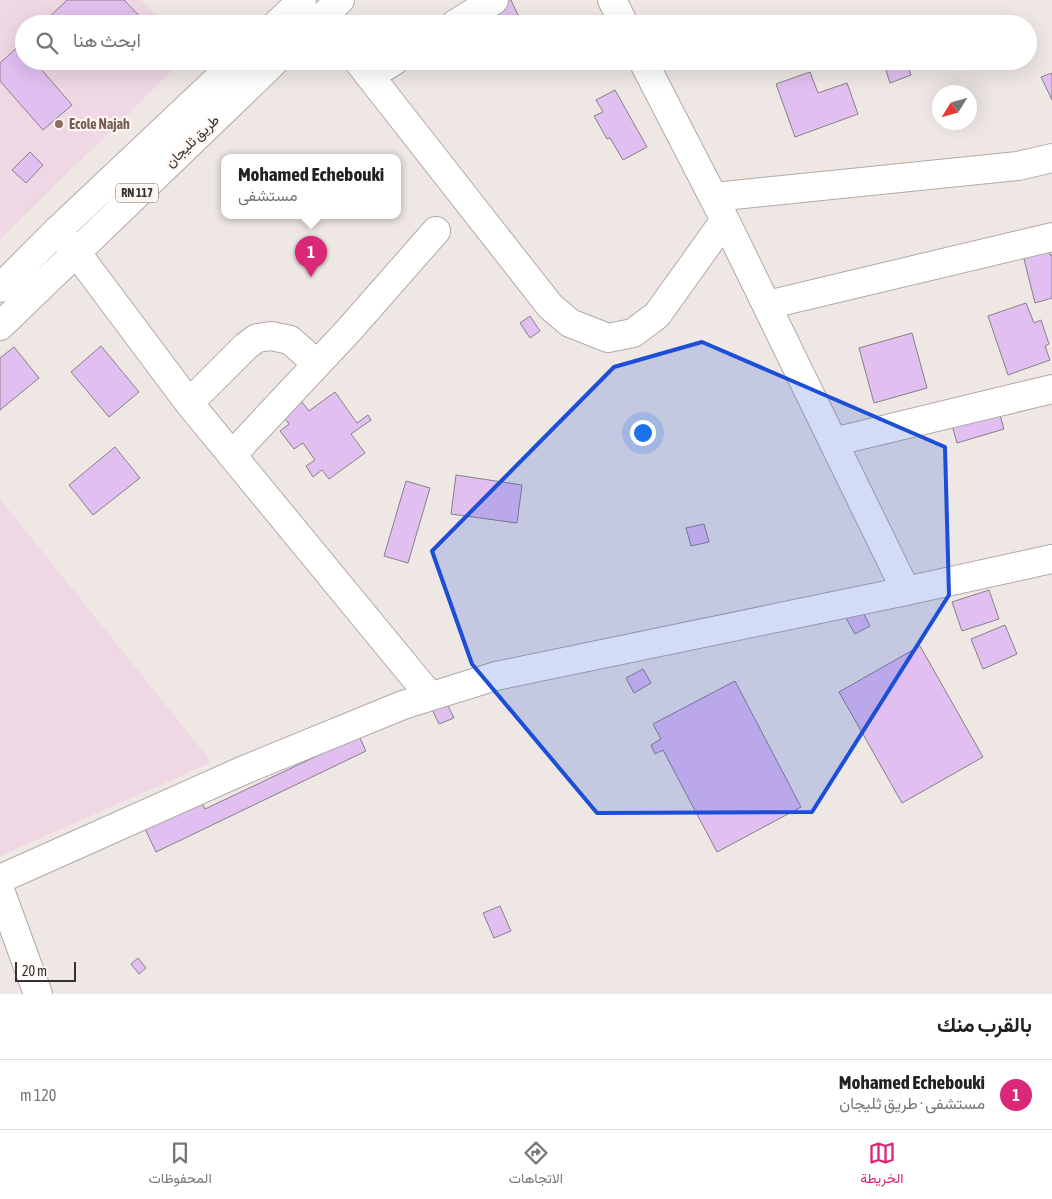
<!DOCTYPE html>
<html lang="ar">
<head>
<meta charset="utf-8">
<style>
  body { margin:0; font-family:"Asap Condensed",Vazirmatn,sans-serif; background:#f6f6f6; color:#222; direction:rtl }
  .compass { position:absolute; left:932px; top:85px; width:45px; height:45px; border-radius:50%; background:#fff; box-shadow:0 5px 20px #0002; rotate:233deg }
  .scale { position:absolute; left:15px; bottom:12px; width:61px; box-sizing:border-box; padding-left:5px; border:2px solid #353231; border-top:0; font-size:14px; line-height:18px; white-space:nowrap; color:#353231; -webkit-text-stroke:4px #fcf5f0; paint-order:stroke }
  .you { position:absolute; left:642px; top:432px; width:18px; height:18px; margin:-12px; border:4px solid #fff; border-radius:50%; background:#1a73e8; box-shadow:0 0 0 8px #1a73e833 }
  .badge { display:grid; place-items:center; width:32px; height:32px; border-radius:50%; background:#db2777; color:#fff; font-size:16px; font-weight:700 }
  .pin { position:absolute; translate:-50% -41px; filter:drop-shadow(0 1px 2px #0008) }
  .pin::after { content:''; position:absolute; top:26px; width:18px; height:15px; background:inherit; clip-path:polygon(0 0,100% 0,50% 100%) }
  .popup { position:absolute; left:221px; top:154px; width:180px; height:65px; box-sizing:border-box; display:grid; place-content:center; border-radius:10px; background:#fff; filter:drop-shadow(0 1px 4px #0005); font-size:16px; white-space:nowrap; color:#767676 }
  .popup b { font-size:19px; color:#222 }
  .popup::after { content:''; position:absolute; left:50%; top:100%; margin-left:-10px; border:10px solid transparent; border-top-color:#fff }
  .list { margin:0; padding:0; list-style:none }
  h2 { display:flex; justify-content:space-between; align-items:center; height:65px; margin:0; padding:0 20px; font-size:21px }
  h2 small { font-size:16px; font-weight:400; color:#767676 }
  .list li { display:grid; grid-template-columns:32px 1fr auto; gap:15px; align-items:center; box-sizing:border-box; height:70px; padding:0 20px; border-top:1px solid #e0e0e0 }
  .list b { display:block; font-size:19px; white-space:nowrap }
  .list p { margin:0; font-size:16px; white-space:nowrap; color:#767676 }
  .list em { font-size:16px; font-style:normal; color:#767676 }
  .icon { flex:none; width:28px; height:28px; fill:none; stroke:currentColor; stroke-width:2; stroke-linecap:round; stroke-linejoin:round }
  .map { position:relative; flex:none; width:1052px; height:994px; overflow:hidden; direction:ltr }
  .search { position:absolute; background:#fff; box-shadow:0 5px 20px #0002; left:15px; right:15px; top:15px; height:55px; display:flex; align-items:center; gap:12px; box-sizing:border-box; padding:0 18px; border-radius:28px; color:#767676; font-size:19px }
  .sheet { height:135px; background:#fff }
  nav { display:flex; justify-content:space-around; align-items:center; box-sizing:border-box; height:70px; border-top:1px solid #e0e0e0; background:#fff; font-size:14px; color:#767676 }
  nav a { display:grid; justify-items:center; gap:2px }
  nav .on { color:#db2777 }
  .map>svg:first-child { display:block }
</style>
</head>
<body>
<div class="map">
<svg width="1052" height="994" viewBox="0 0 1052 994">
  <rect width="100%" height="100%" fill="#eee7e3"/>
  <!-- education -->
  <path fill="#efd7e4" d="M0,0H141L165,24H24V61H182L0,239Z
    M0,499L205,754L210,763L0,856Z"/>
  <!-- building -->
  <path fill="#e1bff0" stroke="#858187" d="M67,0H124L147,24H110L104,17L97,24H42Z
    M507,0H511L518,15L501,23L492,7Z
    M20,45L24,50V61H34L72,105L43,130L0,81V63Z
    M883,61H906L911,75L890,83Z
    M810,72L818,93L847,83L858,114L795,137L776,84Z
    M1052,73V100L1041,77Z
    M615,90L647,147L623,160L610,138L607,139L594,116L603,112L596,100Z
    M30,152L43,165L26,183L12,170Z
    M1047,241L1050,255H1052V298L1035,303L1021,247Z
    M1026,303L1034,323L1041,320L1049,344L1045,346L1050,360L1008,375L988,316Z
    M530,316L540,331L530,338L520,323Z
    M912,333L927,388L874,403L859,348Z
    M101,346L139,392L109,417L71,372Z
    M14,347L39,378L0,410V358Z
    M335,392L357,423L368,415L371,420L351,434L365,453L329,479L322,470L313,477L306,466L315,460L303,443L294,449L280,431L289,424L282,415L301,401L309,411Z
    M996,401L1004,429L957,443L949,415Z
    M115,447L140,478L93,515L69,485Z
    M456,475L522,485L517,523L451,514Z
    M406,481L430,488L408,563L384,556Z
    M704,524L709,542L691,546L686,528Z
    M989,590L999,619L962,631L952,602Z
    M858,603L870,626L855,634L842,611Z
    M1005,625L1017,654L983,669L971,639Z
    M920,646L983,757L902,803L839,692Z
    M643,669L651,683L634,693L626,678Z
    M735,681L801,807L717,852L663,750L655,754L651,745L661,739L653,724Z
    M444,698L454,718L439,724L430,705Z
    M359,736L366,751L156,852L138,814L194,787L205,809Z
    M500,906L511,931L494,938L483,913Z
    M138,958L146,968L139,974L131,964Z"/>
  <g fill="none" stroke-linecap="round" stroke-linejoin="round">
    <defs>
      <path id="minor" d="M612,0L624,24
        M455,24L494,0
        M358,61L550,306L570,323L608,338L633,333L657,315L725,220
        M643,61L725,220L906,591
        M370,76L394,61
        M714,197L1018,166L1052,158
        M57,231L76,252L189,403L430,696
        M767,305L1052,237
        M189,403L246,346L257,338L271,336L290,340L317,364
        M833,442L1052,389
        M233,454L349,330L436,231
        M0,879L244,770L403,705L496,676L906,591L1052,559
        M0,890L38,994"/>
      <path id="major" d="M277,24L302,0
        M315,24L340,0
        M0,288L57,231L237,61
        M0,326L275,61"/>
    </defs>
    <!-- minor casing -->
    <use href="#minor" stroke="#b1aaa6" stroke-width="30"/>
    <!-- major casing -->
    <use href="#major" stroke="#b1aaa6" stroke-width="30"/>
    <!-- minor -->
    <use href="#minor" stroke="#fff" stroke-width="28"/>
    <!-- major -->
    <use href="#major" stroke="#fff" stroke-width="28"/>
  </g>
  <!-- marked area -->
  <path fill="#1d4ed8" fill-opacity="0.2" stroke="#1d4ed8" stroke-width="4" stroke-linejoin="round" d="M702,342L945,447L949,595L812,812L597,813L472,664L432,551L614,367Z"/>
  <!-- markers -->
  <circle fill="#8d6e63" stroke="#fcf5f0" stroke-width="2" cx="59" cy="124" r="5"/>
  <g text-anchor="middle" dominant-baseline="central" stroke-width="4.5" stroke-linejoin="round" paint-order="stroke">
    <!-- shield labels -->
    <rect fill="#fcf5f0" stroke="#716c6a" stroke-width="1" x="116" y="183.5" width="42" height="19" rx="4"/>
    <g font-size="12" font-weight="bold" fill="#353231">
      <text x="137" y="193">RN 117</text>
    </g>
    <!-- education labels -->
    <g font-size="14" font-weight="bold" fill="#785e54" stroke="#fcf5f0" text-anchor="start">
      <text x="69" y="124">Ecole Najah</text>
    </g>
    <!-- street labels -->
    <g font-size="14" fill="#353231" stroke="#fcf5f0">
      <text transform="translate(192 141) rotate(-44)">طريق ثليجان</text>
    </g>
  </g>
</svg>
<svg class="compass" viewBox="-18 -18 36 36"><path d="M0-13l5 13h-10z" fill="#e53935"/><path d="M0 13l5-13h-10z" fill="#767676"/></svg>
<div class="scale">20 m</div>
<div class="you"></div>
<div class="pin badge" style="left:311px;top:277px">1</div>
<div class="popup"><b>Mohamed Echebouki</b>مستشفى</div>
<div class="search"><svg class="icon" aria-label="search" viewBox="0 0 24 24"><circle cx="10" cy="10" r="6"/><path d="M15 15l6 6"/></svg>ابحث هنا</div>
</div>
<section class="sheet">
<h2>بالقرب منك<small></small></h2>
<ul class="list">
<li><span class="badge">1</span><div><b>Mohamed Echebouki</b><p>مستشفى · طريق ثليجان</p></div><em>120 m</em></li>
</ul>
</section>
<nav>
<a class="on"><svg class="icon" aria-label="map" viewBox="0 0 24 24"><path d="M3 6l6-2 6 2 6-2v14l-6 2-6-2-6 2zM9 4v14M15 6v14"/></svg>الخريطة</a>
<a><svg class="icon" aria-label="directions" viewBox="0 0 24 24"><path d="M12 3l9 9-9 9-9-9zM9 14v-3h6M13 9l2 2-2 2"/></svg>الاتجاهات</a>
<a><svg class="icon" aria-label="saved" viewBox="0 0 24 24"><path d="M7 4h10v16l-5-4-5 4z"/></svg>المحفوظات</a>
</nav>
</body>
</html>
